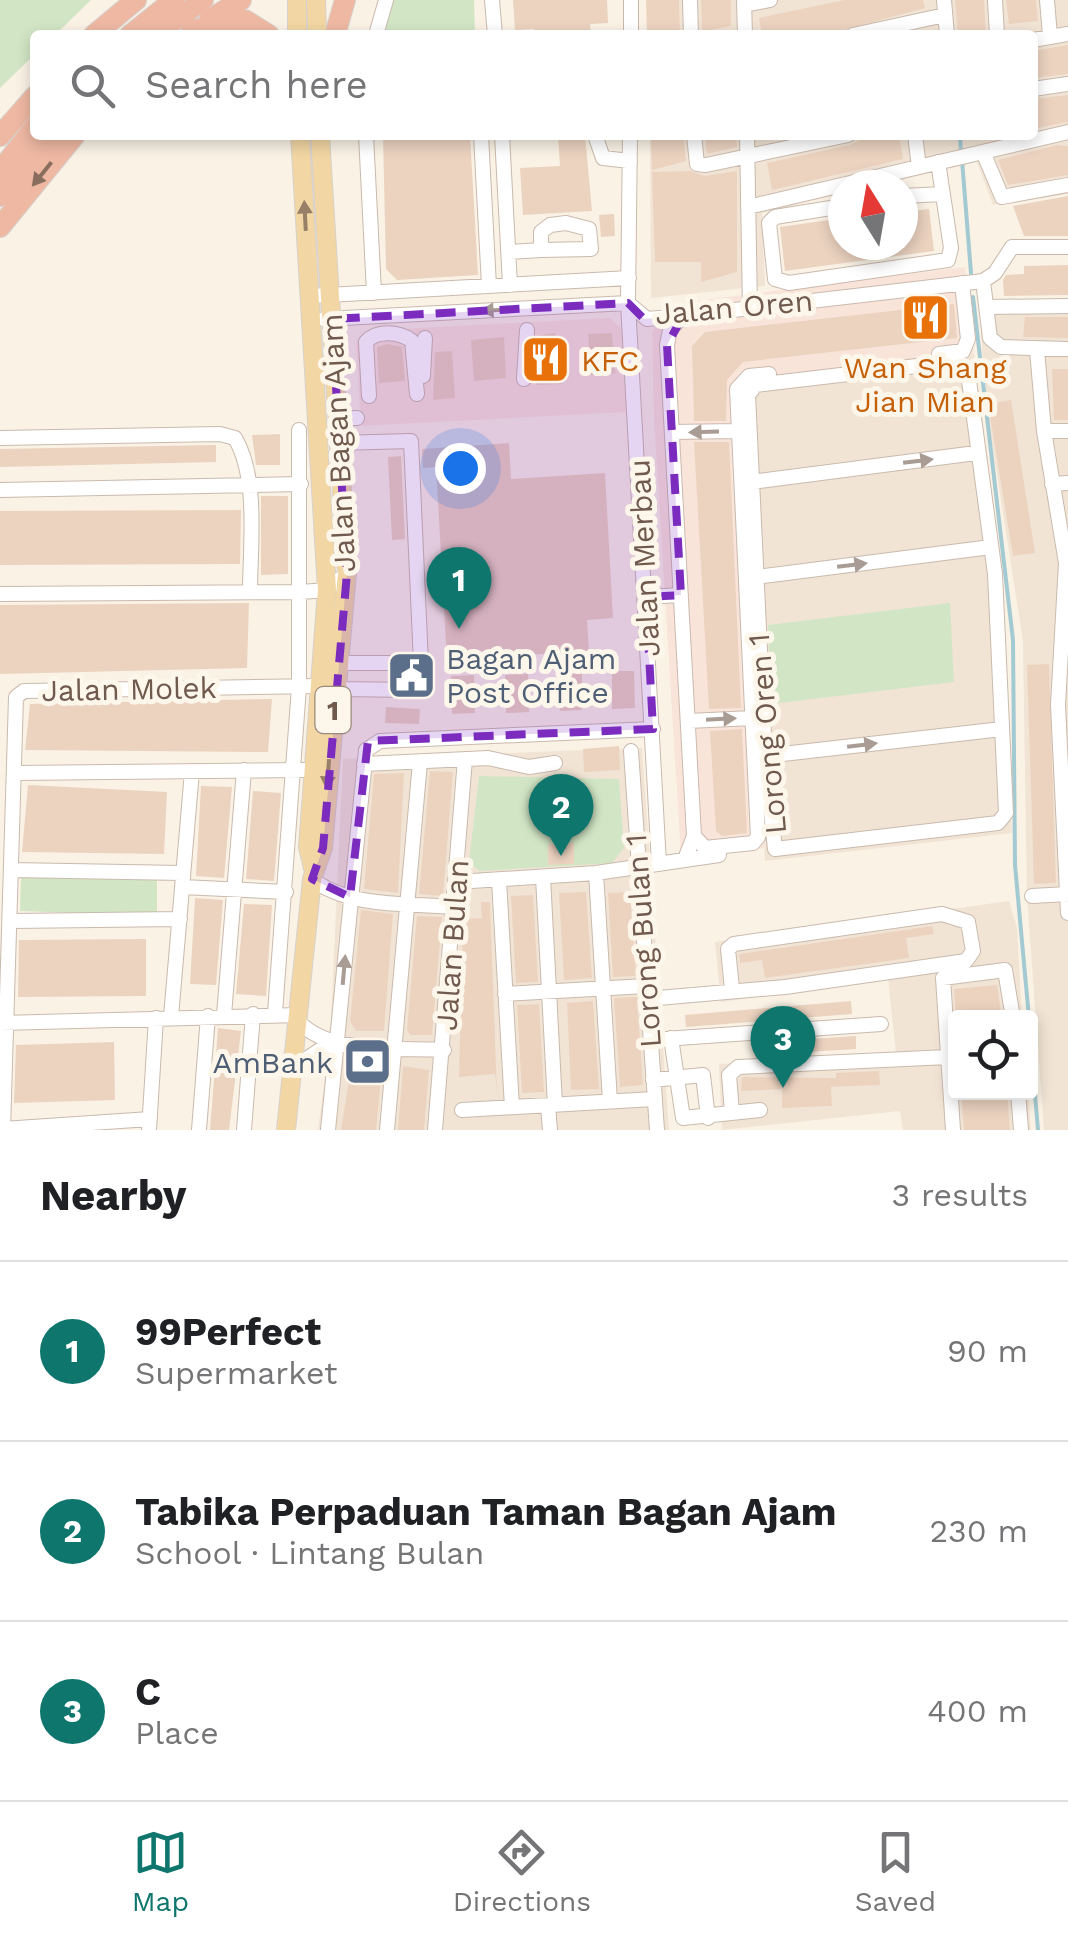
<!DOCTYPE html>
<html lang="en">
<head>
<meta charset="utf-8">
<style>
  body { margin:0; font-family:"Work Sans",sans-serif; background:#f6f6f6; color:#202124 }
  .controls { position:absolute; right:30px; bottom:30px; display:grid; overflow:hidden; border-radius:10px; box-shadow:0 5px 15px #0003 }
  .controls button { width:90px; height:90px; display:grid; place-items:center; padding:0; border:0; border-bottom:2px solid #e0e0e0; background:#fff; color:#202124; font:50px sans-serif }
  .compass { position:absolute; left:828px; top:170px; width:90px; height:90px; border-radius:50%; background:#fff; box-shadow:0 5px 15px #0003; rotate:349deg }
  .you { position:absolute; left:460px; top:468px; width:35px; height:35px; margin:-25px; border:8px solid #fff; border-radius:50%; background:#1a73e8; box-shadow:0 0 0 15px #1a73e833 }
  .badge { display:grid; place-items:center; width:65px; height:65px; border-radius:50%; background:#0f766e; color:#fff; font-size:32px; font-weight:700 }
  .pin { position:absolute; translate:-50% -82px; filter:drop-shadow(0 2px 5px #0008) }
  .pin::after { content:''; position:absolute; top:52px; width:35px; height:30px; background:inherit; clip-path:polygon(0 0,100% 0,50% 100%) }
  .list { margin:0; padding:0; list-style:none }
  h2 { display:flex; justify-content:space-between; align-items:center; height:130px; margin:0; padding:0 40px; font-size:42px }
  h2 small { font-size:32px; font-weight:400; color:#757577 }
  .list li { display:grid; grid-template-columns:65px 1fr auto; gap:30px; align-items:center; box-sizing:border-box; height:180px; padding:0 40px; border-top:2px solid #e0e0e0 }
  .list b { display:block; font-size:38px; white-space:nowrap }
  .list p { margin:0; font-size:32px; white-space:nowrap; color:#757577 }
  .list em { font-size:32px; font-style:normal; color:#757577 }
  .icon { flex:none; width:55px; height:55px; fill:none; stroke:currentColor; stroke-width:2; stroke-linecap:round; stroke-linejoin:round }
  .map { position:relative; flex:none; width:1068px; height:1130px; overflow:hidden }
  .search { position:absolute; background:#fff; box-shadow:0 5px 15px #0003; left:30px; right:30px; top:30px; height:110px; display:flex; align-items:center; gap:25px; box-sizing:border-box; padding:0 35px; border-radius:10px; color:#757577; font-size:38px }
  .sheet { height:670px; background:#fff }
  nav { display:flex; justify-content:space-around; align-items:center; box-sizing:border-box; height:140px; border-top:2px solid #e0e0e0; background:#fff; font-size:28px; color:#757577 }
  nav a { display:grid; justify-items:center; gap:5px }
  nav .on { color:#0f766e }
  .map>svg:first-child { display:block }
</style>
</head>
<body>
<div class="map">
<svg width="1068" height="1130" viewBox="0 0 1068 1130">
  <rect width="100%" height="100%" fill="#faf2e5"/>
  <!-- residential -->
  <path fill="#f1e4d5" d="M648,0H1068V189H1049L993,205L977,162L879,185H843V193L762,213L765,286L651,298L650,135H1033V35H649Z
    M1068,310V1130H1044L1027,897L1023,641L985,398L980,313Z
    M974,355L1000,564L1012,833L765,861L742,397L753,383Z
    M642,748L669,1130H318L330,1041L343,759Z
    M1009,901L1017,928L1022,1017L956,1018V1092L1028,1093L1031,1130H903L900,1111L722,1130L719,1064L896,1053L888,978L721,1002L715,942Z"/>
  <!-- commercial -->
  <path fill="#f9e4da" d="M965,267L974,355L753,383L742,397L764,848L681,856L654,418L652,334L663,305Z
    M610,318L622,329L627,412L361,426L356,340L381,330Z"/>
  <!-- green -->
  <path fill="#d2e6c5" d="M0,0H91L55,35H35V54L0,88Z
    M386,0H474L475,35H376Z
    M950,603L954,682L771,704L768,625Z
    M479,776L619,779L624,848L612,863L479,871L469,862Z
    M21,878H157V916L20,911Z"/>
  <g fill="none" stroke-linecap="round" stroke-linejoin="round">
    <!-- stream -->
    <path stroke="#a3cad2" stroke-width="4" d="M960,135L961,153
      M962,160L971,273
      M973,297L1013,640L1015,865L1029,1018
      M1030,1036L1038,1130"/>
  </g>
  <!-- building -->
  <path fill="#ecd3c0" d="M513,0H607L608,23L590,24L591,35H534V29L515,30Z
    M646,0H679L680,35H647Z
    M701,0H731V26L702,32Z
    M844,0H923L925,8L824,35H762L759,18Z
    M955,0H984L986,35H958Z
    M1006,0H1036L1038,21L1009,24Z
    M1068,45V74L1033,78V51Z
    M1068,95V122L1033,129V99Z
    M383,135H470L478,275L397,280L386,269Z
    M558,135H585L592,211L523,215L520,168L560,166Z
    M651,135H683L686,161L652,170Z
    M705,135H736L737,147L707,154Z
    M871,135H899L903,159L772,190L767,163L850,145Z
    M1057,145L1068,146V175L1008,185L998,160Z
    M690,171L705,176L737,171V272L701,282V262H655L652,172Z
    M1068,196V236H1024L1013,206Z
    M929,209L934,251L785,271L780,227L843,218V245H903V212Z
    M614,214L615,236L601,237L599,215Z
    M1068,265V295L1004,296L1003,280L1006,275L1024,274V266Z
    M954,304L957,338L743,362L727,380L726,421H694L692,346L705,332Z
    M1068,317V338L1023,337L1025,317Z
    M555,333L562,384L536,385L537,336Z
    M612,333L615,373L591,375L588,334Z
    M504,337L506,378L474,381L471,340Z
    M388,344L402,347L405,381L379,383L377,347Z
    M452,351L455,398L433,400L435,352Z
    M1052,369H1068V420H1054Z
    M1011,400L1035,553L1013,556L988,404Z
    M280,434V465H256L252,435Z
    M694,442H729L741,708L709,709Z
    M509,443L511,479L605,473L613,618L587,620L589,651L447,660L436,467L423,468L422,449Z
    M216,445V462L0,467V449Z
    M401,456L405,539L392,540L388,457Z
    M261,496H288V574L261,575Z
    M241,510L240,564L0,565V511Z
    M249,603L247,668L0,674V605Z
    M1049,664L1056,883L1034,884L1027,665Z
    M612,671H634L635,708L612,709Z
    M582,672V710L560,711L559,673Z
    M528,674L529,712L506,713L505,675Z
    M474,675L475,713L452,714L451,676Z
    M272,699L268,752L25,750L30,704Z
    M386,707L420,709L419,724L385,723Z
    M742,729L747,833L722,836L716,831L710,731Z
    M619,746L620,770L584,772L583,749Z
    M430,771L453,772L443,896L419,894Z
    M404,773L398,893L364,889L374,774Z
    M28,785L167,792L164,854L22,852Z
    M201,786L232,787L224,878L196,876Z
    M253,791L281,793L274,881L246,879Z
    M574,843V864L548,865V844Z
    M586,892L592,978L564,980L559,893Z
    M630,892L636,976L613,977L608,893Z
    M533,895L538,982L516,983L511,896Z
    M195,898L223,900L216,985L190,984Z
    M481,902H490L497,1093L495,1074L459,1077L463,919L482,918Z
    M244,904L272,905L266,996L236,994Z
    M361,910L393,914L384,1031H356L350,1021Z
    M417,916L442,917L432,1035H410L407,1030Z
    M932,926L934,934L906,938L909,958L765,978L762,960L740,963L739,954Z
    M146,939V996L18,997L19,940Z
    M997,985L1002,1018H956L954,989Z
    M637,997L643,1085L620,1087L614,998Z
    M593,1001L599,1089L571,1090L567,1003Z
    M851,1001L852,1014L686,1027L685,1015Z
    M539,1004L544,1092L522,1093L517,1005Z
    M218,1028L241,1031L229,1130H210Z
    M856,1036V1049L757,1055L756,1043Z
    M114,1042L115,1100L14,1103L16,1045Z
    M353,1056L383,1059L376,1130H341Z
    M403,1066L429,1070L424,1130H398Z
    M879,1071L880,1085L831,1087L832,1106L782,1108V1089L741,1091L742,1077L836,1078V1073Z
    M961,1092H1007L1010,1130H964Z"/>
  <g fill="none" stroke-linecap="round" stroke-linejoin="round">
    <defs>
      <path id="minor" d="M492,0L495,35
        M690,0L691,35
        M744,0L745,35
        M944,0L947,35
        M995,0L997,35
        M1047,0L1050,36
        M744,5L770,0
        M376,35L386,0
        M631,35V0
        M853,35L945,15
        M1033,40L1068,34
        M1033,89L1068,84
        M366,135L374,293
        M481,135L489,286
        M502,135L510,285
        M595,135L603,158L630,161
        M630,135L628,303L659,864
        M694,135L697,164L706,165L848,135
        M747,135L750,308
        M915,135L919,167
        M983,152L1002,197L1068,185
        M903,196L943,194
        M843,206L775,217L769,223L775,279L789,283L948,260L951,248L938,162
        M748,207L1068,132
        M566,223L589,229L591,249L541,250V232L550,225Z
        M509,252L541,250
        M983,281L990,338L1001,347L1068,349
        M310,296L629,278
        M987,307L1068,306
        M683,316L670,330L667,345L694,836L685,859
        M324,319L628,303L647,319L683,316L983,281L995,273L1012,247H1068
        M1037,350L1044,431L1066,563L1058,705L1068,913
        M939,354L963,351L968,339L962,283
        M959,361L968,373L995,574L1006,813L998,823L775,849L765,756L748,395L756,385Z
        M423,376L425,338
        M524,379L527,330
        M369,396L366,342C377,329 400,332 412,341L417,394
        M337,419L357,418
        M1044,431H1068
        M672,432L736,431
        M0,438L220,434L235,438C259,479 250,546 250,592
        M751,482L976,453
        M1052,484L1068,483
        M0,490L301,484
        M756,577L991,547
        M0,594L301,592L327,590L347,573
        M646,597L681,595
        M336,663H421L411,441L337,443
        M335,689L413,690
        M688,721L753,718
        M631,751L657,1130
        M765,756L1002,729
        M364,764L488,758L529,767L555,763
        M14,773L304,770
        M694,836L705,848L753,843L758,837L737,389L749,376L769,374
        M11,870L183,873
        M596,873L610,1101
        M543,877L555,1105
        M312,879C349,908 408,903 454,907
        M499,880L512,1107
        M456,882L596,873L719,855
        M182,887L286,892
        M1032,896L1068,894
        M11,921L180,919
        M505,994L646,986
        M647,999L785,987L966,961L973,951L968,922L942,914L734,944L728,949L732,989
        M275,1013L299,687V430
        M224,1015L244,770
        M171,1017L192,771
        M298,1021C330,1056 400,1047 444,1050
        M1,1023L299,1015
        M671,1038L683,1118L760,1110
        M650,1040L881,1024
        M294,1067L332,1042
        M653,1080L703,1075L708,1118
        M1018,1092L1021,1130
        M548,1106L550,1130
        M462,1110L654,1099
        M732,1112L729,1075L738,1067L948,1057
        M3,1129L150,1119
        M3,1130L16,697L24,691L318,686
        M149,1130L156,1018
        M199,1130L208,1016
        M244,1130L253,1014
        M328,1130L366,750L380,741L653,729
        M387,1130L420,762
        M435,1130L465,759
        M953,1130L943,978L1005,970L1013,1018"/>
      <path id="major" d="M297,0V35
        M316,0L317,35
        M300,135L327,590L308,847L313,868
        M286,1130L312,879L323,848L347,573L320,135"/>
      <path id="highway" d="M209,20L241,0
        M192,30L245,20L269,35
        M94,35L136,0
        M130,35L174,0
        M155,35L203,0
        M335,35L345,0
        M0,136L35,96
        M0,171L35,127
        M0,196L50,135
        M0,227L75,135"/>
    </defs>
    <!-- minor casing -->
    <use href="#minor" stroke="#cabaad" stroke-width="16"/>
    <!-- major casing -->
    <use href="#major" stroke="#d7d1cd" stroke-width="20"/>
    <!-- highway casing -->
    <use href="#highway" stroke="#d7d1cd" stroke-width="22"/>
    <!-- minor -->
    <use href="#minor" stroke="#fff" stroke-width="14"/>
    <!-- major -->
    <use href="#major" stroke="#f2d7a4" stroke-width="18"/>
    <!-- highway -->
    <use href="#highway" stroke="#eeb8a3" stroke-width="20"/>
  </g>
  <!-- one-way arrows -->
  <defs><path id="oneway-solid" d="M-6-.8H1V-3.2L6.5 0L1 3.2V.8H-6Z" transform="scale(2.5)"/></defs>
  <use fill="#896d5e" href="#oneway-solid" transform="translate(42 174) rotate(129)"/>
  <g fill="#978067">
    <use href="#oneway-solid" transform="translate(305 216) rotate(-93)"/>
    <use href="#oneway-solid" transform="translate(328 774) rotate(94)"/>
  </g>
  <g fill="#a99c94">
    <use href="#oneway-solid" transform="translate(496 310) rotate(177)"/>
    <use href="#oneway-solid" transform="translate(704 432) rotate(178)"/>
    <use href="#oneway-solid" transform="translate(918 461) rotate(-7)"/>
    <use href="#oneway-solid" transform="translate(852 565) rotate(-7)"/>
    <use href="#oneway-solid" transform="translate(721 719) rotate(-3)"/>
    <use href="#oneway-solid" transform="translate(862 745) rotate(-7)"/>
    <use href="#oneway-solid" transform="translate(344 970) rotate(-85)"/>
  </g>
  <!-- marked area -->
  <path fill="#7b2cbf" fill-opacity="0.2" stroke="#7b2cbf" stroke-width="8" stroke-dasharray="20 12" stroke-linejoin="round" d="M628,303L644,319L683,316L667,345L681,595L646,597L653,729L368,741L350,897L312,879L323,848L347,573L332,319Z"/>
  <!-- icons -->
  <defs>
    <symbol id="restaurant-square" viewBox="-11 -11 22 22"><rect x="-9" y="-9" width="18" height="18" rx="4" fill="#e8710a" stroke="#fdf6eb"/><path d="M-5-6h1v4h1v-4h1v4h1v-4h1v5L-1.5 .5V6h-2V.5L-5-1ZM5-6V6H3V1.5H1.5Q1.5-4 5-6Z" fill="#fff"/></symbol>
    <symbol id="civic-square" viewBox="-11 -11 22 22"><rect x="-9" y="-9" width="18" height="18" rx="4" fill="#5c6f8a" stroke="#fdf6eb"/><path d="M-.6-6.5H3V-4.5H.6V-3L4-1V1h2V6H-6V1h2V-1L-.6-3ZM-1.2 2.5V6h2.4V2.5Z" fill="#fff"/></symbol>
    <symbol id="bank-square" viewBox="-11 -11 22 22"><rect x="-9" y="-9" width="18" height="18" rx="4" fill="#5c6f8a" stroke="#fdf6eb"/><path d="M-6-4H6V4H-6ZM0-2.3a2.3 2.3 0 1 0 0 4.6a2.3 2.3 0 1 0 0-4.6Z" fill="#fff"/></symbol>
  </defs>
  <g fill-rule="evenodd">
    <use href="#restaurant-square" x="898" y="290" width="55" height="55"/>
    <use href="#restaurant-square" x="518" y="332" width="55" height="55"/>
    <use href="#civic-square" x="384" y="648" width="55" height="55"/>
    <use href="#bank-square" x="340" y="1034" width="55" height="55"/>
  </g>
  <g text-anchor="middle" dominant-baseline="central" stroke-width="10" stroke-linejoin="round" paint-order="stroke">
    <!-- shield labels -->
    <rect fill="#fdf6eb" stroke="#9a897c" stroke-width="2.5" x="315.5" y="687" width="35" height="46" rx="8"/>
    <g font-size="28" font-weight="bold" fill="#705a4d">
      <text x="333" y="710">1</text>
    </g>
    <!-- street labels -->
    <g font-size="30" fill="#705a4d" stroke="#fdf6eb">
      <text transform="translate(734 307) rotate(-5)">Jalan Oren</text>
      <text transform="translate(338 443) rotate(-93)">Jalan Bagan Ajam</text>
      <text transform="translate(644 558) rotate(-93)">Jalan Merbau</text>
      <text transform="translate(129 689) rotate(-1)">Jalan Molek</text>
      <text transform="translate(767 734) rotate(-95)">Lorong Oren 1</text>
      <text transform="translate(643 941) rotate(-94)">Lorong Bulan 1</text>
      <text transform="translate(452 945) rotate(-86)">Jalan Bulan</text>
    </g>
    <!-- food labels -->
    <g font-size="30" fill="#c56008" stroke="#fdf6eb" text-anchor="start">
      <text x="581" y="360">KFC</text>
      <text x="925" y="367" text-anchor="middle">Wan Shang<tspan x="925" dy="34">Jian Mian</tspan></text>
    </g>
    <!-- service labels -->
    <g font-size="30" fill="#4e5e75" stroke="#fdf6eb" text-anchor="start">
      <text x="446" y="658">Bagan Ajam<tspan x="446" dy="34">Post Office</tspan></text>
      <text x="333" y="1062" text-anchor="end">AmBank</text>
    </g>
  </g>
</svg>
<div class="controls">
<button><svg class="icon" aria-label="locate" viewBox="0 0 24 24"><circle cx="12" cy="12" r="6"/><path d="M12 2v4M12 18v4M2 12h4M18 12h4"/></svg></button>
</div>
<svg class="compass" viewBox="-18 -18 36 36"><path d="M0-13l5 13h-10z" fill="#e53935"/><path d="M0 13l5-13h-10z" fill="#757577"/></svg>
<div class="you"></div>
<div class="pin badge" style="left:459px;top:629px">1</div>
<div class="pin badge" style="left:561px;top:856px">2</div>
<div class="pin badge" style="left:783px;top:1088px">3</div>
<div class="search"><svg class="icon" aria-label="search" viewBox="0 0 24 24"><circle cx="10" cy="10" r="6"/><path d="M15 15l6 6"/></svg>Search here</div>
</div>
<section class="sheet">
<h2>Nearby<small>3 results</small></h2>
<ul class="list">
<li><span class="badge">1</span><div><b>99Perfect</b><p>Supermarket</p></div><em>90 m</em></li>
<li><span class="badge">2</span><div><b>Tabika Perpaduan Taman Bagan Ajam</b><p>School · Lintang Bulan</p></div><em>230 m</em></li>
<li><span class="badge">3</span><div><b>C</b><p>Place</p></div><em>400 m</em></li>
</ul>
</section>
<nav>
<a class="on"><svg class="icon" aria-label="map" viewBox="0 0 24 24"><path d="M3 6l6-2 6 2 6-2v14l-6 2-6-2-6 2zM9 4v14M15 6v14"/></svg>Map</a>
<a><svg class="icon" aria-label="directions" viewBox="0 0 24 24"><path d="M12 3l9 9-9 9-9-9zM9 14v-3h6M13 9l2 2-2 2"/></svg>Directions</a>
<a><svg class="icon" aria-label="saved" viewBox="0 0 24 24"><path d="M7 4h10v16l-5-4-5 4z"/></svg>Saved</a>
</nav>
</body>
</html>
